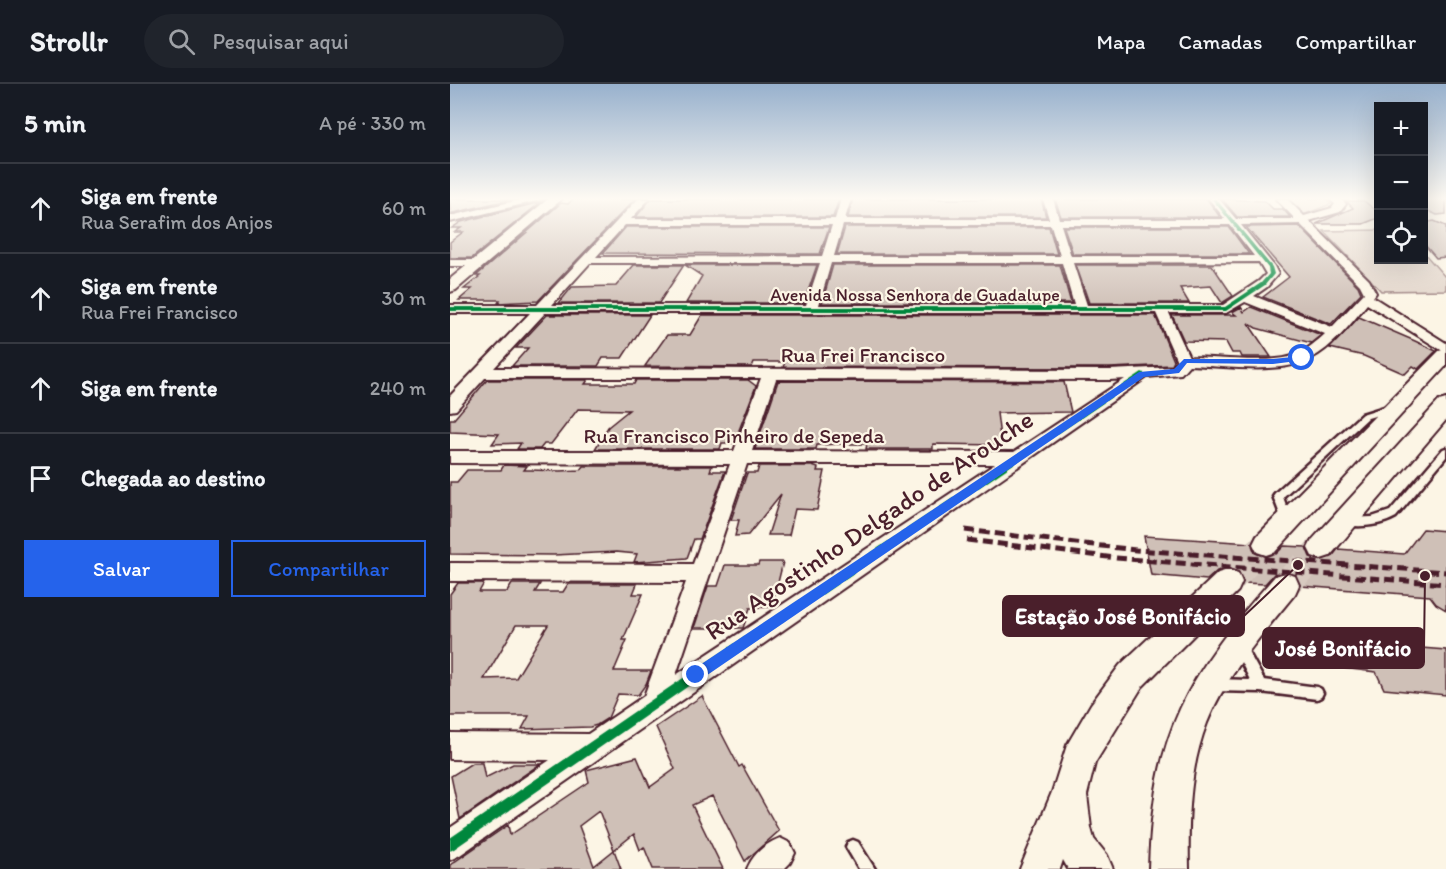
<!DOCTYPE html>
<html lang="pt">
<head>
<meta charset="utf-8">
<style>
  body { margin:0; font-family:Itim,sans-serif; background:#20242c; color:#f1f3f6 }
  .controls { position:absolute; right:18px; top:18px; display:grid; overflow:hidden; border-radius:0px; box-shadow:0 6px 24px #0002 }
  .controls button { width:54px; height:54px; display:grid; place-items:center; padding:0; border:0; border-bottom:2px solid #363941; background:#171b24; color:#f1f3f6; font:30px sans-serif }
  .stop { position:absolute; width:18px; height:18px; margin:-14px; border:4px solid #2563eb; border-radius:50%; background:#fff }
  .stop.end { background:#2563eb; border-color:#fff; box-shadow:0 2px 6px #0008 }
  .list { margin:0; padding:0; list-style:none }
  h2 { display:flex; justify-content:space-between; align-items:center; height:78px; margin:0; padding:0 24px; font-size:26px }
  h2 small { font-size:20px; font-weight:400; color:#9ea1a6 }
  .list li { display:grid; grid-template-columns:39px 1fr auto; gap:18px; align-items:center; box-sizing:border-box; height:90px; padding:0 24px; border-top:2px solid #363941 }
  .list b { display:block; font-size:22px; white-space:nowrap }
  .list p { margin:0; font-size:20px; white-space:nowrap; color:#9ea1a6 }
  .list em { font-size:20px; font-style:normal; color:#9ea1a6 }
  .actions { display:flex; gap:12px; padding:18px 24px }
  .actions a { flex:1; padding:14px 0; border:2px solid #2563eb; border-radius:0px; text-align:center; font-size:21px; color:#2563eb }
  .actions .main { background:#2563eb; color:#fff }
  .icon { flex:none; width:33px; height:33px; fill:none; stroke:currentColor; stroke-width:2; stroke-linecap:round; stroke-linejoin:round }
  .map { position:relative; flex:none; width:996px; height:785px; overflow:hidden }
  header { display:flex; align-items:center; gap:36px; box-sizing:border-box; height:84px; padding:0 30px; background:#171b24; border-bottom:2px solid #363941 }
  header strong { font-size:28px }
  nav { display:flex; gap:33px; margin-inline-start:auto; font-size:21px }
  .search { width:420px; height:54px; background:#20242c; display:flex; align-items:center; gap:15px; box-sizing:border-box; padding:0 21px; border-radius:33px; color:#9ea1a6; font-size:22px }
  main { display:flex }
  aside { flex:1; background:#171b24 }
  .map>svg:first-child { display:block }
</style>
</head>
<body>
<header>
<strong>Strollr</strong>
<div class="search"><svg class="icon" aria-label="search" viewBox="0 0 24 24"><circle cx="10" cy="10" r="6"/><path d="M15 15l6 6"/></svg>Pesquisar aqui</div>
<nav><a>Mapa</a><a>Camadas</a><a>Compartilhar</a></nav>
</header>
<main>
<aside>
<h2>5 min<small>A pé · 330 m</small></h2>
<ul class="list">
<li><svg class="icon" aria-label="ahead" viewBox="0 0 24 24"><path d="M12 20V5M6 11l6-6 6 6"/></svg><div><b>Siga em frente</b><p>Rua Serafim dos Anjos</p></div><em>60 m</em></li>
<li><svg class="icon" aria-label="ahead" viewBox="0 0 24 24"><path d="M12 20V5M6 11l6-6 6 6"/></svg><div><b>Siga em frente</b><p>Rua Frei Francisco</p></div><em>30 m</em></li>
<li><svg class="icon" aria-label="ahead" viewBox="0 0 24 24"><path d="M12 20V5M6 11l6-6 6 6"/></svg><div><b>Siga em frente</b></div><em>240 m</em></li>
<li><svg class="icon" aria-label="arrive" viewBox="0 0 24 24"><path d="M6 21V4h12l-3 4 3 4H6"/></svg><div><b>Chegada ao destino</b></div></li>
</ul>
<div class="actions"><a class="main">Salvar</a><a>Compartilhar</a></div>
</aside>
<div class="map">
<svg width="996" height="785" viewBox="0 0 996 785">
  <rect width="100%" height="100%" fill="#fcf5e5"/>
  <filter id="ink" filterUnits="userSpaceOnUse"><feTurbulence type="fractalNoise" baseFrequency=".0167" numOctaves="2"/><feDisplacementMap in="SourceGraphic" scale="12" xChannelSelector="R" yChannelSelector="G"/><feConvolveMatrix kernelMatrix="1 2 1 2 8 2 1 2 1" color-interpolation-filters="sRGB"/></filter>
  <g filter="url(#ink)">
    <!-- green -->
    <path fill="#e2d5ca" stroke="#967a7a" stroke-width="1.5" d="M836,115H876L881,120L853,131Z
      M928,146V176H974V169L996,194V206L931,207L874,147Z"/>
    <!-- building -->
    <path fill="#cfc0b7" stroke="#4a1f2b" stroke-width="1.5" fill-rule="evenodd" d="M0,115H62L3,129H0Z
      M123,115H185L88,217L48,219L50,216H9L22,205H14L30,192H26L111,119L118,120Z
      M201,115H389L383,133H186Z
      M403,115H591L596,133H398Z
      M605,115H757L770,133H611Z
      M772,115L815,117L823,125H833L840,133H787Z
      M974,115H996V130L987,131L974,125Z
      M896,117H914L928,128V134L913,140H866L903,124Z
      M91,118L22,174H0V158L13,148H5L11,144H2L11,138Z
      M984,137L996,142V173L986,174L974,160V139Z
      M849,142L908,202L911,209L881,240L813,213L839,193L796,143Z
      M176,143H379L370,170L153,169Z
      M395,143H599L607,170H387Z
      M614,143H779L799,170H623Z
      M184,181H234L209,219H109L122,203L166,202Z
      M235,181H367L354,219H236L252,192Z
      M383,181H610L621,219H372Z
      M626,181H762L783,212L772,219L761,202L730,204L739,219H639Z
      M791,223L794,228L801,223L871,251L861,259L806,244L798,239L821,273H792L790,269H782L776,258L734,257L722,231H786L782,228Z
      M97,231H200L172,274H153L148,282H62L78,264H66Z
      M252,231H705L724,277L722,281L660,284L333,283L335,278H304L302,283L195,282L217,251H240Z
      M909,233L965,257L986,267L968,285L963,282L955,290L914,272L880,264Z
      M138,296L135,300H184L186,296H298L306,302L284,359H272L270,365H145L158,343L179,326L128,325L101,360H94L90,365H67L71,359L42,360L49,350L0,348V335H4L37,296Z
      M328,297L614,298L621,328L547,329L551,361L483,360V365H416L417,360H392L367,361L366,365H305Z
      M54,381L77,382L74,386H81L110,387L131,386L134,382H262L260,387H275L250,455H244L237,474L184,478L187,470L166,468L104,471L0,470V398H7L17,386H51Z
      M309,382H362L368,384L367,387H375L367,426L345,425L339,451H318L331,410L298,451L285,452L289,436H281L297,389H307Z
      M973,445L996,447V526L986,520L980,512L851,502L847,491L836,487L824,490L815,500L794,499L790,488L779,484L767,487L757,496L701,491L694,452L801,459L805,469L815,473L826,470L834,462L856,463L860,473L872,477L882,473L888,465L954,470Z
      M309,478H333L322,523L300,524L293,544H244L258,502H268L275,481H308Z
      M8,499H34L29,508H57L62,500H90L85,508H113L118,500H187L183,510H193L173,556H177L164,587H201L196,600L188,611L168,610L158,634L147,641L140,643L72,645L79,632H0V510ZM66,541H98L66,594L34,595Z
      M882,557L996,566V611L934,605L926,588L892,584Z
      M252,612L289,683L292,681L329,747L295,777L262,712L242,721L273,785H203L194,763L190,766L184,750L164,766L171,785H0V781L58,741L60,751L139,698L136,686L187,673L200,703L225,685L206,643ZM149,727L164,766L144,782L129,742Z
      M22,679H32L35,694L63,680H90L10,735L1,692Z"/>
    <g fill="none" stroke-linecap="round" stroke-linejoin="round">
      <!-- secondary-tunnel -->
      <path stroke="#d8cac0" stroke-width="28" stroke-dasharray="28 14" stroke-linecap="butt" d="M778,498L816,460
        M835,501L871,464"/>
      <defs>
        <path id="service" d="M941,321L944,322L945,324L944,326L918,334L833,413L841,435L839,438H833L823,412L825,409L912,330Z
          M996,364V373L946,433C932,441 912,444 896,441L894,438L896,435L899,434L922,433L940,427L993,365Z
          M789,557L793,558L814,596L867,603L871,605L873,609L871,613L867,615L810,608L764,607L760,605L758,601L760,597L764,595L800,596L783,562L785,558Z
          M403,756L408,758L425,785H409L396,763L398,758Z"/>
        <path id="minor" d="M74,115H94L0,138V132Z
          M188,115H199L181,135H385L391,115H401L395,135H599L593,115H603L609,135H775L759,115H769L786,135H845L826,115H837L854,132L882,124L885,120L880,115H891L896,120L890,128L859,137L919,196L926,209L923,213L996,259V269L917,220C901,240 883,263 860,275C829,291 774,282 739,281L731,290L697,293L10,771L0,776V744L100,676L0,675V649L138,650L194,612L236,498L0,497V479L243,480L280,380L0,379V367H284L311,294H35L6,326L0,327V312L80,229H0V221H87ZM850,140L910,201L914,209L882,243L804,212L817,203L828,190L824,182L791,141ZM175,141H382L372,172L146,173ZM393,141H601L610,172H384ZM611,141H780L804,172H621ZM809,178L816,190L809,197L773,221H637L623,179ZM140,179H370L356,221H102ZM381,179H612L624,221H369ZM795,218L875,250C867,257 858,265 848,270C824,281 767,273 739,273L719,229H776ZM95,229H706L727,277L723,283L660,286L44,284ZM326,295L660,296L675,295L564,368L302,367ZM297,380H545L226,591Z
          M0,176H29L35,179L29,182H0Z
          M330,754L340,759L345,769L340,779L334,785H297C303,770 315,760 330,754Z"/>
        <path id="secondary" d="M98,115H112L6,206L0,208V195Z
          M996,265V282L825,468L816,471L807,468L803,460L807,452L989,267Z
          M996,315V336L880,472L871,475L862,472L858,464L862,456L989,317Z
          M778,486L788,489L792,498L788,507L692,603L645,679L637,711L641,744L644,755L657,771L663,785H618L613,776L610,785H570L602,708L617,661L641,620L670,581L768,489Z
          M835,489L845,492L849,501L845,510C813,549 776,591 757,639C739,685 738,736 739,785H699C703,648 736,593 825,492Z"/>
      </defs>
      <!-- service casing -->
      <use href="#service" stroke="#4a1f2b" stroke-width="5"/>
      <!-- minor casing -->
      <use href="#minor" stroke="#4a1f2b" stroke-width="4"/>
      <!-- secondary casing -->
      <use href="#secondary" stroke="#4a1f2b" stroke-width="4"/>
      <!-- service -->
      <use href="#service" fill="#fcf5e5" fill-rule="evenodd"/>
      <!-- minor -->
      <use href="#minor" fill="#fcf5e5" fill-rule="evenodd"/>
      <!-- secondary -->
      <use href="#secondary" fill="#fcf5e5" fill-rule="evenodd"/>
      <!-- rail -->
      <path stroke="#4a1f2b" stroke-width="5" stroke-dasharray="10 5" stroke-linecap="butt" d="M515,446L686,466L996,488
        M517,456L666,474L996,500"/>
      <defs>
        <path id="cycleway" d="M762,115H766L822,183L824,190L815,201L776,227H0V223H775L811,199L819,190L818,184Z
          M692,288L694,289V291L250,594L4,765L0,767V754L242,588Z"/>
      </defs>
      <!-- cycleway casing -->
      <use href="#cycleway" stroke="#fcf5e5" stroke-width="3"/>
      <!-- cycleway -->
      <use href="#cycleway" fill="#00873e" fill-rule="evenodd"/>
    </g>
  </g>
  <!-- sky -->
  <linearGradient id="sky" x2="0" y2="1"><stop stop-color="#98b1cd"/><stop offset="0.51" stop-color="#fefaf3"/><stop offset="1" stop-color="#fefaf3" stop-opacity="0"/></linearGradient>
  <rect width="996" height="225" fill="url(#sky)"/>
  <!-- route -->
  <path fill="#2563eb" d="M852,272H855V276L823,280L737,279L729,289L694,293L250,596L246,598L241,596L239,591L241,587L689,288L724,285L734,275H823Z"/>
  <g text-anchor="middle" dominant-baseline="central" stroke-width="4.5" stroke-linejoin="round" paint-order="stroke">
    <!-- far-street labels -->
    <g font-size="18" fill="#4a1f2b" stroke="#fcf5e5">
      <text x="465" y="211">Avenida Nossa Senhora de Guadalupe</text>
    </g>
    <!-- street labels -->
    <g font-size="21" fill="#4a1f2b" stroke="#fcf5e5">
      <text x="413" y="270">Rua Frei Francisco</text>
      <text x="284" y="351">Rua Francisco Pinheiro de Sepeda</text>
    </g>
    <!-- near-street labels -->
    <g font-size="26" fill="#4a1f2b" stroke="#fcf5e5">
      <text transform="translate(419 441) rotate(-34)">Rua Agostinho Delgado de Arouche</text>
    </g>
  </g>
  <!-- callouts -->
  <path fill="none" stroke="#4a1f2b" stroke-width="2" d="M848 481L794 532M975 492L974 564"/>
  <g fill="#4a1f2b" stroke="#fcf5e5" stroke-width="2">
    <circle cx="848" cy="481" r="6"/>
    <circle cx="975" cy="492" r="6"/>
  </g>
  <g fill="#4a1f2b" stroke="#4a1f2b" stroke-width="2">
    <rect x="553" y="512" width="241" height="40" rx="6"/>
    <rect x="813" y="544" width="161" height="40" rx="6"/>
  </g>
  <g font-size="22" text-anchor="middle" font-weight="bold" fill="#fff">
    <text x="673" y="540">Estação José Bonifácio</text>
    <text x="893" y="572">José Bonifácio</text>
  </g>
</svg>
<div class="controls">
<button>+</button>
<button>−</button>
<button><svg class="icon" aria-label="locate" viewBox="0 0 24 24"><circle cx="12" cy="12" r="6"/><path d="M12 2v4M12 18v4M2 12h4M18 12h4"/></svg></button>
</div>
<div class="stop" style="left:852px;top:274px"></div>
<div class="stop end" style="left:246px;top:591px"></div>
</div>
</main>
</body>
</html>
